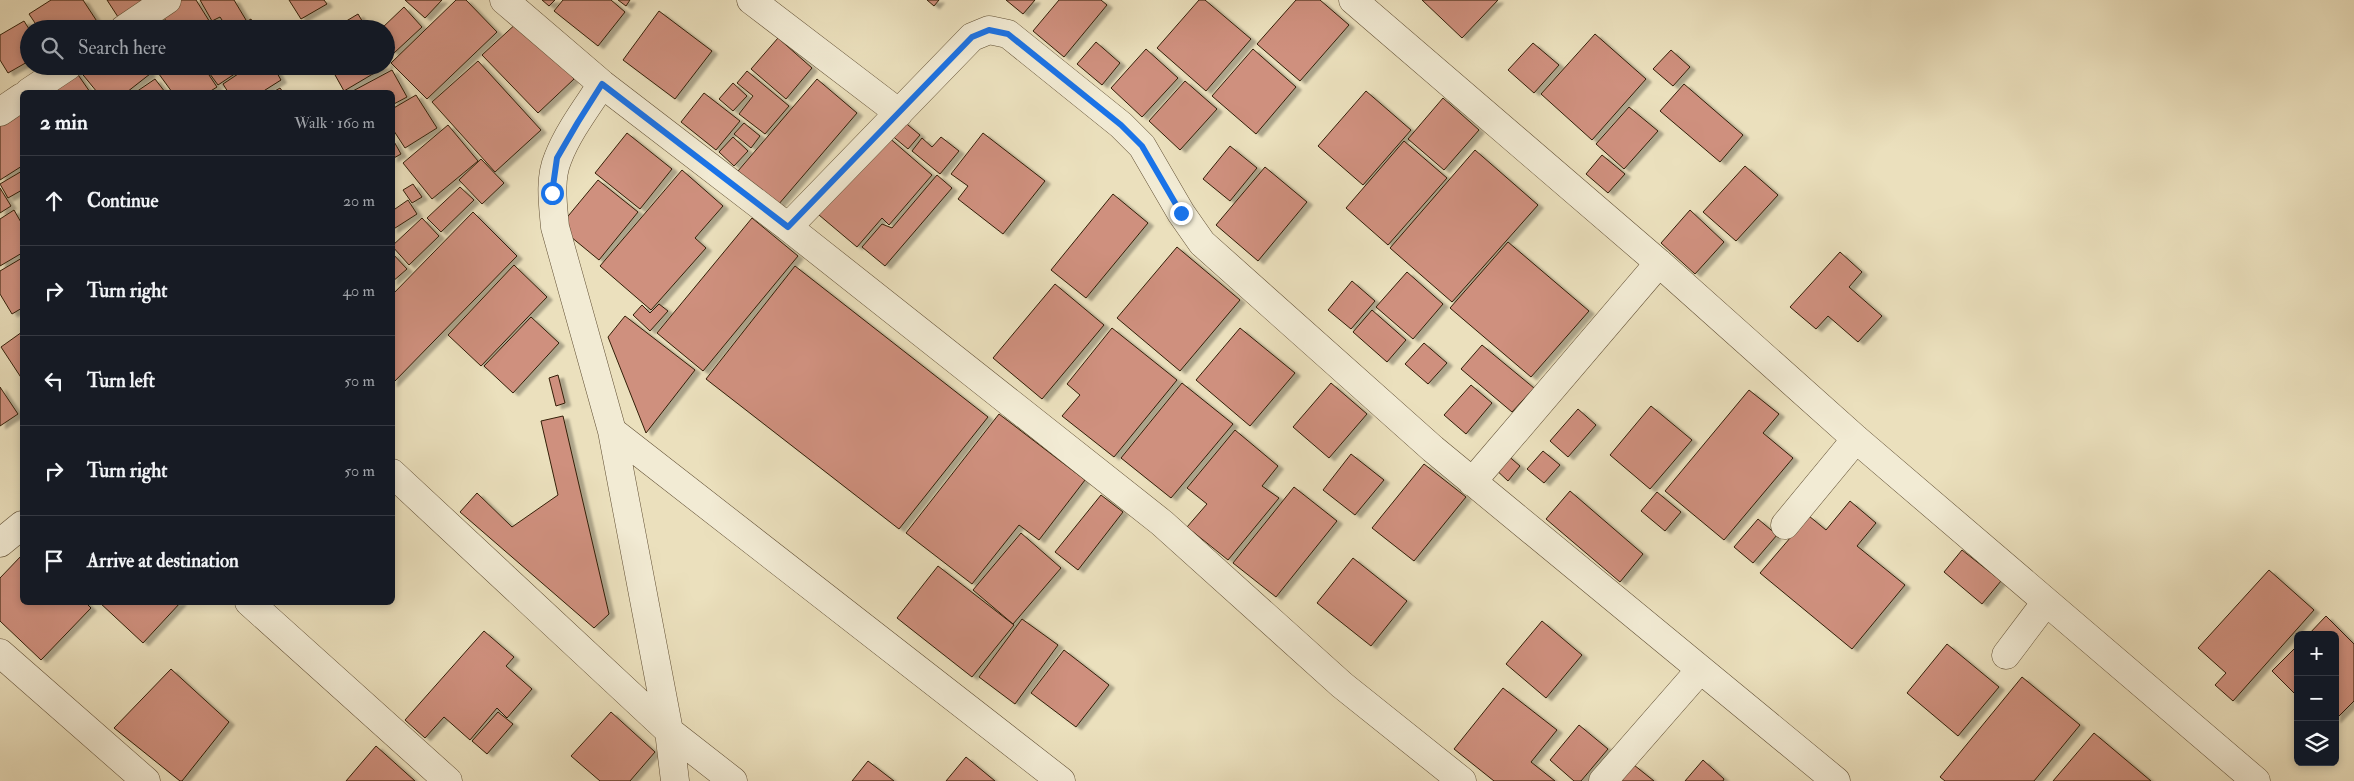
<!DOCTYPE html>
<html lang="en">
<head>
<meta charset="utf-8">
<style>
  body { margin:0; font-family:"IM FELL Double Pica",serif; background:#20242c; color:#f1f3f6 }
  .controls { position:absolute; right:15px; bottom:15px; display:grid; overflow:hidden; border-radius:8px; box-shadow:0 2px 8px #0003 }
  .controls button { width:45px; height:45px; display:grid; place-items:center; padding:0; border:0; border-bottom:1px solid #363941; background:#171b24; color:#f1f3f6; font:25px sans-serif }
  .stop { position:absolute; width:15px; height:15px; margin:-11px; border:4px solid #1a73e8; border-radius:50%; background:#fff }
  .stop.end { background:#1a73e8; border-color:#fff; box-shadow:0 1px 5px #0008 }
  .list { margin:0; padding:0; list-style:none }
  h2 { display:flex; justify-content:space-between; align-items:center; height:65px; margin:0; padding:0 20px; font-size:21px }
  h2 small { font-size:16px; font-weight:400; color:#9ea1a6 }
  .list li { display:grid; grid-template-columns:32px 1fr auto; gap:15px; align-items:center; box-sizing:border-box; height:90px; padding:0 20px; border-top:1px solid #363941 }
  .list b { display:block; font-size:19px; white-space:nowrap }
  .list em { font-size:16px; font-style:normal; color:#9ea1a6 }
  .icon { flex:none; width:28px; height:28px; fill:none; stroke:currentColor; stroke-width:2; stroke-linecap:round; stroke-linejoin:round }
  .map { position:relative; flex:none; width:2354px; height:781px; overflow:hidden }
  .search { position:absolute; background:#171b24; box-shadow:0 2px 8px #0003; left:20px; top:20px; width:375px; height:55px; display:flex; align-items:center; gap:12px; box-sizing:border-box; padding:0 18px; border-radius:28px; color:#9ea1a6; font-size:19px }
  .panel { position:absolute; background:#171b24; box-shadow:0 2px 8px #0003; left:20px; top:90px; width:375px; height:515px; border-radius:8px }
  .map>svg:first-child { display:block }
</style>
</head>
<body>
<div class="map">
<svg width="2354" height="781" viewBox="0 0 2354 781">
  <defs>
    <filter id="shadow"><feDropShadow dx="5.5" dy="3" stdDeviation="1" flood-color="#0004"/></filter>
  </defs>
  <rect width="100%" height="100%" fill="#ebe0bd"/>
  <filter id="stains"><feTurbulence type="fractalNoise" baseFrequency=".004" numOctaves="4"/><feColorMatrix values="0 0 0 0 .2 0 0 0 0 .09 0 0 0 0 .02 0 0 0 .5 -.17"/></filter>
  <radialGradient id="worn" r=".72"><stop offset=".6" stop-color="#630" stop-opacity="0"/><stop offset="1" stop-color="#630" stop-opacity=".3"/></radialGradient>
  <!-- building -->
  <path fill="#cf907e" stroke="#331f07" filter="url(#shadow)" d="M51,0H83L102,29H39L29,14Z
    M107,0H144L118,17Z
    M181,0H196L213,27L210,29H171L161,13Z
    M200,0H234L246,20L232,29H228L220,17L212,21Z
    M289,0H324L327,4L301,19Z
    M405,0H442L425,18Z
    M456,0H466L497,32L427,99L391,63Z
    M542,0H555L549,6Z
    M563,0H611L625,12L598,46L554,11Z
    M618,0H630L626,6Z
    M927,0H939L934,6Z
    M1006,0H1035L1023,14Z
    M1059,0H1101L1107,5L1064,57L1033,31Z
    M1199,0H1205L1251,39L1206,91L1157,48Z
    M1296,0H1320L1349,25L1300,81L1257,44Z
    M1422,0H1498L1462,38Z
    M404,7L422,27L394,53L386,45V29H381Z
    M659,11L712,51L675,99L623,60Z
    M358,14L367,29H333Z
    M158,18L165,29H142Z
    M251,19L255,29H234Z
    M24,21L29,29V61L8,73L0,60V35Z
    M519,21L574,79L538,113L482,55Z
    M1595,34L1646,79L1592,140L1541,94Z
    M778,38L812,68L786,99L751,69Z
    M1096,42L1120,63L1102,85L1077,64Z
    M1533,43L1559,65L1534,93L1508,70Z
    M1146,49L1178,78L1142,117L1111,88Z
    M1253,49L1296,87L1256,134L1212,96Z
    M1671,50L1690,67L1673,86L1653,69Z
    M478,61L541,130L495,172L432,102Z
    M386,62L388,65L344,91L330,66H386Z
    M84,66H144L150,74L127,92H97L79,70Z
    M162,66H203L217,87L209,92H172L156,70Z
    M204,66H240L242,69L218,85Z
    M250,66H273L281,80L262,92H228L223,84Z
    M74,69L90,92H40Z
    M392,70L407,97L392,105V92H351Z
    M747,71L789,106L765,134L739,114L753,96L737,83Z
    M155,79L165,92H136Z
    M817,79L857,113L778,205L738,171Z
    M1185,81L1217,109L1180,150L1149,121Z
    M733,83L747,96L733,111L719,99Z
    M1684,84L1743,135L1720,162L1660,111Z
    M280,88L283,92H273Z
    M1366,91L1411,130L1363,185L1318,146Z
    M704,93L740,121L716,150L681,122Z
    M416,95L437,128L405,148L392,128V109Z
    M1443,98L1479,130L1444,170L1408,139Z
    M1629,107L1658,131L1624,169L1596,144Z
    M22,113V166L0,180V121Z
    M902,120L920,135L908,149L890,134Z
    M744,123L760,136L751,148L734,134Z
    M448,125L478,161L432,199L403,163Z
    M627,133L672,169L640,209L595,173Z
    M983,133L1045,181L1003,234L958,199L968,186L951,174Z
    M887,136L932,175L889,225L882,218L857,247L819,215Z
    M733,137L748,151L734,166L719,152Z
    M941,137L959,151L940,174L912,151L922,138L932,147Z
    M392,138L401,154L392,159Z
    M1404,141L1447,178L1388,245L1346,208Z
    M1230,146L1257,168L1230,201L1203,179Z
    M1475,150L1538,205L1452,302L1390,248Z
    M1602,155L1625,174L1608,193L1586,174Z
    M481,159L504,183L482,204L459,180Z
    M1745,166L1778,195L1736,241L1703,212Z
    M1265,167L1307,202L1258,261L1216,225Z
    M682,170L723,206L695,238L706,248L651,310L600,266Z
    M22,171V190L8,198L0,184Z
    M937,175L952,188L885,266L862,247L882,224L892,228Z
    M598,180L638,212L599,260L559,227Z
    M413,184L422,197L412,203L403,190Z
    M460,187L474,200L441,232L427,218Z
    M0,188L11,206L0,213Z
    M1113,194L1148,223L1086,298L1051,270Z
    M408,200L417,214L392,230V205L395,209Z
    M14,210L22,224V253L0,266V219Z
    M1690,210L1724,242L1695,274L1661,243Z
    M473,212L517,256L392,384V295Z
    M422,218L439,236L409,265L392,246Z
    M752,218L798,256L703,371L657,333Z
    M1508,242L1589,311L1531,377L1450,308Z
    M1177,247L1240,300L1180,371L1117,318Z
    M1840,252L1862,272L1849,287L1882,316L1858,342L1828,316L1816,329L1790,307Z
    M392,253L407,269L392,282Z
    M22,258V308L12,314L0,294V271Z
    M514,265L547,297L481,366L448,335Z
    M795,266L988,417L899,529L706,379Z
    M1407,272L1443,304L1413,339L1376,307Z
    M1352,281L1375,301L1351,329L1328,310Z
    M1055,284L1104,325L1042,399L993,358Z
    M659,304L668,311L650,331L633,315L642,305L650,313Z
    M1372,310L1406,340L1387,362L1353,332Z
    M625,316L695,370L646,433L608,337Z
    M531,317L559,343L513,393L484,366Z
    M1112,328L1177,380L1114,457L1062,416L1080,395L1067,384Z
    M1240,328L1295,373L1250,426L1196,380Z
    M22,332V379L1,347Z
    M1424,343L1447,363L1428,384L1405,364Z
    M1482,345L1534,388L1512,412L1461,369Z
    M558,375L565,403L556,406L549,378Z
    M1182,383L1233,424L1171,498L1121,458Z
    M1331,383L1367,414L1329,458L1293,427Z
    M1471,385L1492,403L1466,434L1444,415Z
    M0,387L18,414L0,426Z
    M1749,390L1779,414L1763,433L1793,458L1724,540L1665,491Z
    M1651,406L1692,440L1650,489L1610,455Z
    M1578,409L1596,425L1568,457L1550,441Z
    M999,414L1085,480L1039,540L1019,525L972,584L906,533Z
    M563,416L609,614L594,628L460,512L477,493L512,527L558,495L541,421Z
    M1235,430L1278,466L1262,486L1279,498L1228,560L1187,527L1207,504L1187,488Z
    M1543,451L1560,465L1544,483L1527,469Z
    M1351,454L1384,480L1355,515L1323,490Z
    M1506,454L1520,466L1508,481L1494,468Z
    M1424,464L1466,497L1414,561L1372,528Z
    M1294,487L1337,521L1276,597L1233,563Z
    M1570,491L1643,554L1620,582L1546,519Z
    M1657,492L1681,512L1665,531L1641,511Z
    M1101,495L1123,512L1078,570L1055,552Z
    M1850,501L1876,523L1857,546L1905,585L1852,649L1760,573L1809,516L1826,530Z
    M1758,519L1777,535L1753,563L1734,547Z
    M1021,533L1061,568L1013,624L973,590Z
    M1962,550L2001,581L1982,604L1944,572Z
    M22,555V602H85L91,608L41,660L0,621V578Z
    M1353,558L1407,601L1371,646L1317,603Z
    M938,566L1014,625L972,677L897,618Z
    M2269,570L2314,610L2233,701L2215,685L2226,673L2198,648Z
    M99,602H181L143,643Z
    M2326,616L2354,644V701L2335,720V635H2308Z
    M1022,619L1058,645L1015,704L979,677Z
    M1542,621L1582,655L1546,698L1506,664Z
    M484,631L514,657L506,666L532,689L507,718L497,708L470,740L444,717L425,738L405,720Z
    M1947,644L1999,687L1958,736L1907,693Z
    M2298,645V697L2272,671Z
    M1064,650L1109,685L1076,727L1031,693Z
    M171,669L229,722L182,781H180L114,728Z
    M2022,677L2080,725L2034,781H1945L1940,777Z
    M1503,688L1557,730L1531,762L1555,781H1494L1454,749Z
    M498,712L513,724L487,754L472,741Z
    M611,712L655,752L630,781H600L571,756Z
    M1579,725L1608,749L1581,781H1574L1550,760Z
    M2094,733L2151,781H2053Z
    M376,746L415,781H346Z
    M966,757L995,781H946Z
    M1703,760L1724,779L1723,781H1685Z
    M868,761L894,781H852Z
    M1634,765L1654,781H1621Z"/>
  <g fill="none" stroke-linecap="round" stroke-linejoin="round">
    <defs>
      <path id="minor" d="M504,0L602,84L788,227
        M751,0L899,113
        M1353,0L1659,263L1856,439L2256,781
        M124,29L167,0
        M602,84C587,107 568,132 558,158C549,179 553,205 555,227L612,431L669,731L675,781
        M29,92L68,66
        M0,112L22,97
        M612,431L1061,781
        M392,473L669,731L733,781
        M1472,482L1659,263
        M1785,525L1856,439
        M0,543L22,525
        M249,602L448,781
        M0,653L146,781
        M2006,655L2046,602
        M1462,781L1342,685L1162,523L788,227L972,37L989,30L1008,34L1121,125L1142,146L1181,213L1202,243L1433,449L1836,781
        M1603,781L1700,670"/>
    </defs>
    <!-- minor casing -->
    <use href="#minor" stroke="#614f34" stroke-width="29"/>
    <!-- minor -->
    <use href="#minor" stroke="#f2ebd4" stroke-width="28"/>
  </g>
  <g fill="none" stroke-linecap="round" stroke-linejoin="round">
    <!-- route -->
    <path stroke="#1a73e8" stroke-width="6" d="M552,193L557,158L578,122L602,84L788,227L972,37L989,30L1008,34L1121,125L1142,146L1181,213"/>
  </g>
  <rect width="100%" height="100%" filter="url(#stains)"/>
  <rect width="100%" height="100%" fill="url(#worn)"/>
</svg>
<div class="controls">
<button>+</button>
<button>−</button>
<button><svg class="icon" aria-label="layers" viewBox="0 0 24 24"><path d="M12 4l9 5-9 5-9-5zM3 14l9 5 9-5"/></svg></button>
</div>
<div class="stop" style="left:552px;top:193px"></div>
<div class="stop end" style="left:1181px;top:213px"></div>
<div class="search"><svg class="icon" aria-label="search" viewBox="0 0 24 24"><circle cx="10" cy="10" r="6"/><path d="M15 15l6 6"/></svg>Search here</div>
<section class="panel">
<h2>2 min<small>Walk · 160 m</small></h2>
<ul class="list">
<li><svg class="icon" aria-label="ahead" viewBox="0 0 24 24"><path d="M12 20V5M6 11l6-6 6 6"/></svg><div><b>Continue</b></div><em>20 m</em></li>
<li><svg class="icon" aria-label="right" viewBox="0 0 24 24"><path d="M7 20v-9h11M14 6l5 5-5 5"/></svg><div><b>Turn right</b></div><em>40 m</em></li>
<li><svg class="icon" aria-label="left" viewBox="0 0 24 24"><path d="M17 20v-9H6M10 6l-5 5 5 5"/></svg><div><b>Turn left</b></div><em>50 m</em></li>
<li><svg class="icon" aria-label="right" viewBox="0 0 24 24"><path d="M7 20v-9h11M14 6l5 5-5 5"/></svg><div><b>Turn right</b></div><em>50 m</em></li>
<li><svg class="icon" aria-label="arrive" viewBox="0 0 24 24"><path d="M6 21V4h12l-3 4 3 4H6"/></svg><div><b>Arrive at destination</b></div></li>
</ul>
</section>
</div>
</body>
</html>
